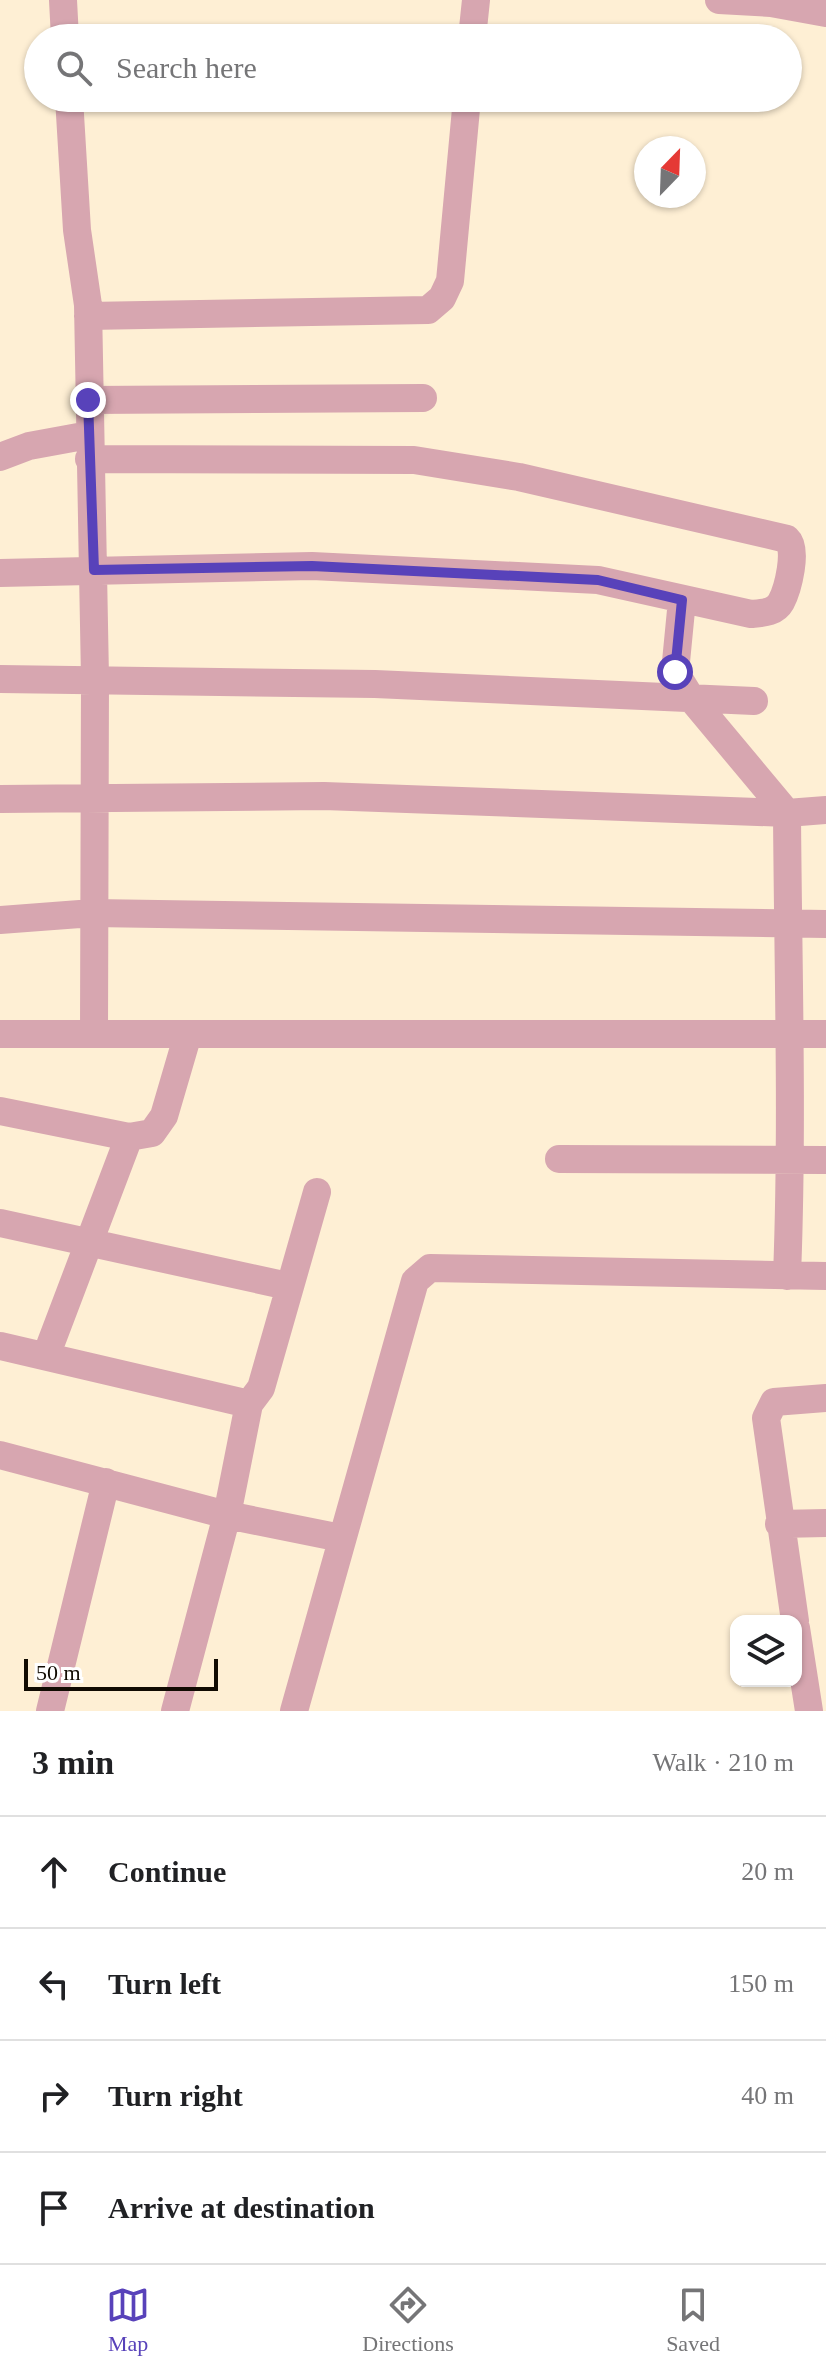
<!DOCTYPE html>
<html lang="en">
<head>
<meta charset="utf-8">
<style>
  body { margin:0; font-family:Georgia,serif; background:#f2f2f2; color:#202124 }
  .controls { position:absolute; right:24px; bottom:24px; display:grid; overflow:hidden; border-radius:16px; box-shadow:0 2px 6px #0004 }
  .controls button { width:72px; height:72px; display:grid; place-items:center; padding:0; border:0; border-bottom:2px solid #e0e0e0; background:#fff; color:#202124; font:40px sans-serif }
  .compass { position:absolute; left:634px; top:136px; width:72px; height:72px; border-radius:50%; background:#fff; box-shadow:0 2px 6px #0004; rotate:23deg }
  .scale { position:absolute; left:24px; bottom:20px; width:194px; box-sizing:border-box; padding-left:8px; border:4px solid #110b02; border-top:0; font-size:22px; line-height:28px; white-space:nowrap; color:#110b02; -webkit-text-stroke:6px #fff; paint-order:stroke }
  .stop { position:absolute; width:24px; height:24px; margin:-18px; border:6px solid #5842ba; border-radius:50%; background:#fff }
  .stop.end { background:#5842ba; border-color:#fff; box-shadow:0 2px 8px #0008 }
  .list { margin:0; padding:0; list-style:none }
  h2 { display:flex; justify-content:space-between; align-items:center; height:104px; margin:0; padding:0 32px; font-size:34px }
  h2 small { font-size:26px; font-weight:400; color:#757577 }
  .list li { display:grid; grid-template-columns:52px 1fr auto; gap:24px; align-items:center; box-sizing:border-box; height:112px; padding:0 32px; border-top:2px solid #e0e0e0 }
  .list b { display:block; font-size:30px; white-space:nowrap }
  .list em { font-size:26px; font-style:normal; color:#757577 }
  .icon { flex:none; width:44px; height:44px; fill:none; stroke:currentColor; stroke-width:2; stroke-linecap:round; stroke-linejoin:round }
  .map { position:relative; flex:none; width:826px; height:1711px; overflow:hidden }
  .search { position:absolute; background:#fff; box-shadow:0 2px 6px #0004; left:24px; right:24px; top:24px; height:88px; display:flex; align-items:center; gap:20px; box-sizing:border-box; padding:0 28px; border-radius:44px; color:#757577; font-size:30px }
  .sheet { height:552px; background:#fff }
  nav { display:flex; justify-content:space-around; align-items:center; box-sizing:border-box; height:112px; border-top:2px solid #e0e0e0; background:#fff; font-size:22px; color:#757577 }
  nav a { display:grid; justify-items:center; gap:4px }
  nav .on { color:#5842ba }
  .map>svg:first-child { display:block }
</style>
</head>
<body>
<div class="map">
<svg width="826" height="1711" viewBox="0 0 826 1711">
  <rect width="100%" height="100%" fill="#feefd4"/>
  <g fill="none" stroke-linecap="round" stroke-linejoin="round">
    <!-- street -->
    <path stroke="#d7a6b0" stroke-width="28" d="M63,0L65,38
      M719,0L771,3L826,13
      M472,38L476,0
      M69,98L77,230L88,305L95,678L94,1033
      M88,316L428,310L442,298L450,281L467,98
      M88,400L423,398
      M0,457L29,446L89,435
      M0,573L312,566L598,580L751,614C762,613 775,613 781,602C788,589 798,549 787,539L519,477L414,460L89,459
      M682,600L675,672L691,698L787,813C788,967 793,1122 787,1276
      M0,679L375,684L754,701
      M0,799L324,796L787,813L826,810
      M0,920L93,913L826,924
      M0,1034H826
      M0,1111L129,1137L152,1133L164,1116L188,1034
      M559,1159L826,1160
      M0,1223L288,1286
      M0,1346L249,1404
      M46,1356L129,1137
      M0,1455L227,1515L341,1538
      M779,1524L826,1523
      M795,1621L766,1418L774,1402L826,1398
      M796,1628L809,1711
      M50,1711L106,1482
      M175,1711L227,1515L249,1404L261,1388L317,1192
      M294,1711L415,1281L430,1268L826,1276"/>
  </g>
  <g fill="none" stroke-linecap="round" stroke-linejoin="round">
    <!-- route -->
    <path stroke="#5842ba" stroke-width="10" d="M88,400L94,570L312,566L598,580L682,600L675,672"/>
  </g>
</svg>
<div class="controls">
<button><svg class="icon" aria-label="layers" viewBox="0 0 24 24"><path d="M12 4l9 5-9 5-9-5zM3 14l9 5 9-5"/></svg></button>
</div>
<svg class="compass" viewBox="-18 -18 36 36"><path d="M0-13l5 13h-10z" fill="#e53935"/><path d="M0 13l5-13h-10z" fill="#757577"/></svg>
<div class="scale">50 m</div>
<div class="stop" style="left:675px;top:672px"></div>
<div class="stop end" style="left:88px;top:400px"></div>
<div class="search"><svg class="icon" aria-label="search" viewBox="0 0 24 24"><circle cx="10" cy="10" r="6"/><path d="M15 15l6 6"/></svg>Search here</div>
</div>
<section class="sheet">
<h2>3 min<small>Walk · 210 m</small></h2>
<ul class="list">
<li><svg class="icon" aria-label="ahead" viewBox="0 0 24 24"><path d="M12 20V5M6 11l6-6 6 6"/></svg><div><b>Continue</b></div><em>20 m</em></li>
<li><svg class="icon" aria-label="left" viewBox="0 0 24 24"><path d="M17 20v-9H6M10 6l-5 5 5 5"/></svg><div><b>Turn left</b></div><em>150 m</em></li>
<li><svg class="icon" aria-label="right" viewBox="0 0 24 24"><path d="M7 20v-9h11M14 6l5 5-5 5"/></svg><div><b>Turn right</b></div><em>40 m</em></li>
<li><svg class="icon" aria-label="arrive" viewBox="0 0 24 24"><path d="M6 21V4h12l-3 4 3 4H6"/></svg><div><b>Arrive at destination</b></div></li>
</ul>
</section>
<nav>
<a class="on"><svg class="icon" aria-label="map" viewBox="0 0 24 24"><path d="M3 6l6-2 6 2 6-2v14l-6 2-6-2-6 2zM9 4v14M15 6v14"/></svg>Map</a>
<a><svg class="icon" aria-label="directions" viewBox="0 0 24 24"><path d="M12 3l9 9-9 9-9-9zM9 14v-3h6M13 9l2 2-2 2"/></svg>Directions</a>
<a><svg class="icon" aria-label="saved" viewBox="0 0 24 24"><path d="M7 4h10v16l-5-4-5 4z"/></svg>Saved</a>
</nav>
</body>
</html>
